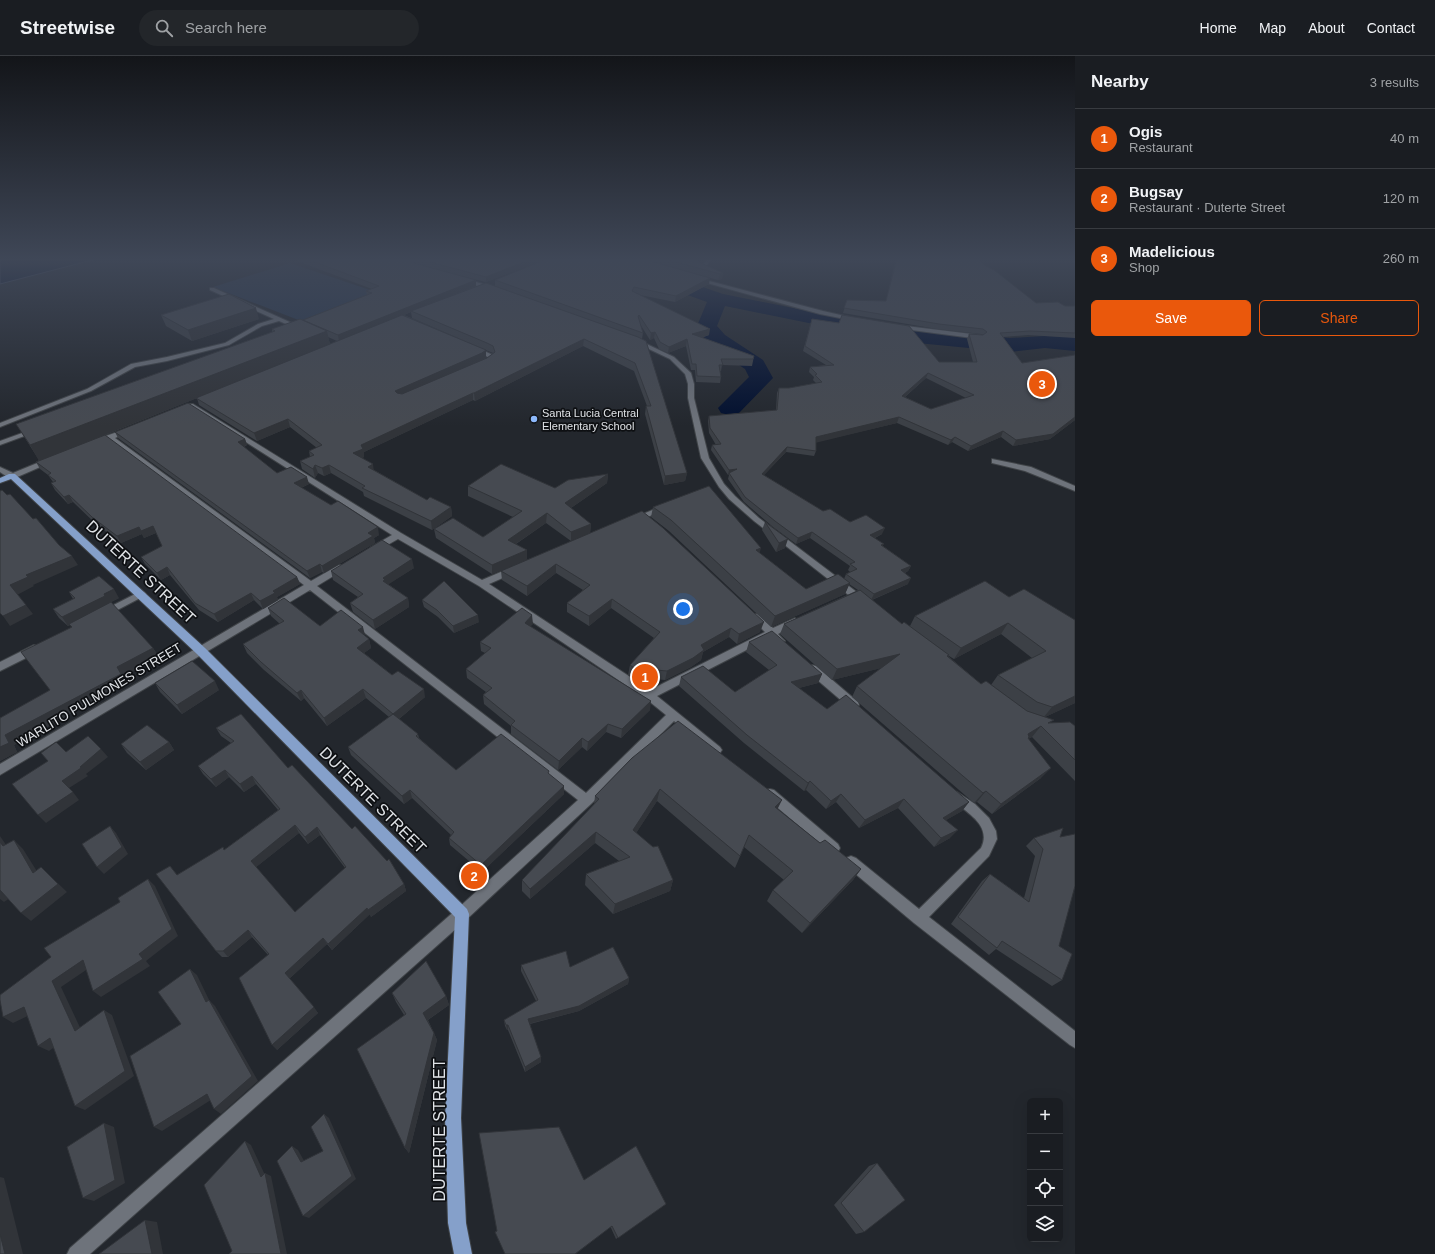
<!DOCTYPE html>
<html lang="en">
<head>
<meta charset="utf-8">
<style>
  body { margin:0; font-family:Helvetica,sans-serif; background:#23262a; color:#f1f3f6 }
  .controls { position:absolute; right:12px; bottom:12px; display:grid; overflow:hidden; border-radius:6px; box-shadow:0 4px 16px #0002 }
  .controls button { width:36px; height:36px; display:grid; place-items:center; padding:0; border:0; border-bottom:1px solid #383b40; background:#1a1d22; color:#f1f3f6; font:20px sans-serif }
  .you { position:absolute; left:683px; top:553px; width:14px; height:14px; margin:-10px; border:3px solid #fff; border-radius:50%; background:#1a73e8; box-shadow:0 0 0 6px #1a73e833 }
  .badge { display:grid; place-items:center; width:26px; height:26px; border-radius:50%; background:#ea580c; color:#fff; font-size:13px; font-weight:700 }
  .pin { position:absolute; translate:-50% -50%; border:2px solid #fff; box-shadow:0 1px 4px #0006 }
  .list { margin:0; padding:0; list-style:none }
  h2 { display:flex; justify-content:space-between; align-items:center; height:52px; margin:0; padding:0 16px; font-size:17px }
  h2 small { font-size:13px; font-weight:400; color:#9fa2a5 }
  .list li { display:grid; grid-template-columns:26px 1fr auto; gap:12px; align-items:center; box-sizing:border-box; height:60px; padding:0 16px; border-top:1px solid #383b40 }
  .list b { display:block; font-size:15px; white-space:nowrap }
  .list p { margin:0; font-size:13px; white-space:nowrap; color:#9fa2a5 }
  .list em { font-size:13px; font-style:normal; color:#9fa2a5 }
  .actions { display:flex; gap:8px; padding:12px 16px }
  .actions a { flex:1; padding:9px 0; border:1px solid #ea580c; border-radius:6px; text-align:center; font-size:14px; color:#ea580c }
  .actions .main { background:#ea580c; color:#fff }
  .icon { flex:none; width:22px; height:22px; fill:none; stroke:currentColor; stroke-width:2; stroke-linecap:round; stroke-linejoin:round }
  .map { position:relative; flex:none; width:1075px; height:1198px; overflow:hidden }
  header { display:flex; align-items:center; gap:24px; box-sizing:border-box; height:56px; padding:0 20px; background:#1a1d22; border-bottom:1px solid #383b40 }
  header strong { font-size:19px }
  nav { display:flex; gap:22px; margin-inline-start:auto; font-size:14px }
  .search { width:280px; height:36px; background:#23262a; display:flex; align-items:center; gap:10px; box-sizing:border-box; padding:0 14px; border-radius:22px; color:#9fa2a5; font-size:15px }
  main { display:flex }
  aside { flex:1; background:#1a1d22 }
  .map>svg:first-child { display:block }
</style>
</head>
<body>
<header>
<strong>Streetwise</strong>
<div class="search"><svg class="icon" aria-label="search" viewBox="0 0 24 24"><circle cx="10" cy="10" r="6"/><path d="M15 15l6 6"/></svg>Search here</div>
<nav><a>Home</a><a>Map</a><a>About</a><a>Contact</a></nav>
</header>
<main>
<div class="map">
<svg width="1075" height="1198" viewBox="0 0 1075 1198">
  <rect width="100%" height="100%" fill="#23272d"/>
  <!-- green -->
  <path fill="#28384f" d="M290,207L376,236L306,267L213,231Z"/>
  <!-- water -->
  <path fill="#010f2e" stroke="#444f66" d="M0,202H100L0,228Z"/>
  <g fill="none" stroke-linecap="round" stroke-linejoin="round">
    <!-- river -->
    <path fill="#010f2e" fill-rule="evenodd" d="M569,202H587V215L590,218L617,222L646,220L673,221L723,238L897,273L1010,282L1045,280L1075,281V295L1045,292L1010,296L897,285L725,250L717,270L725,279L763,304L773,322L739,357L730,359L721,357L718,352L749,321L745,313L709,289L697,270L707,246L671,233L646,232L617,234L577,227L569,216Z"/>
    <defs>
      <path id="minor" d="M707,202H712L707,209H703Z
        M463,222L496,232L497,233L494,235L461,225L460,224Z
        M698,222L823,255L858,263L855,265L820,258L696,224V223Z
        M210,232H214L303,272L298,273L279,265L262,270L229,289L167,305L135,311L91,335L0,371V367L87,333L131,308L167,301L225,287L258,268L274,263L210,234Z
        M898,269L980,279L983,281L980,283L896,272L895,271Z
        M632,283H636L674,301L691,317L694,328V342L709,402L724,428L735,440L759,462L866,543L868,545L866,547H860L851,541L754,465L729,443L719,431L701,402L688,342V328L685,318L670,303L632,285Z
        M471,291H475L493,299V304L485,309H481V307L487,303L488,301L471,293Z
        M189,348H193L401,477L482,524L510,512H516L517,514L516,516L489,528L650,634L765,576L749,560L751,558H757L773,572L795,562L800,565L798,567L778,578L785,585L783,587H777L770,582L657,640L720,691L722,694L720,697L716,699L712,697L674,665L591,748L467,863L90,1198H67L70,1192L457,853L578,744L310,534L0,719V708L304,529L109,384L100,388H94V384L126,373H130V375L115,382L311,525L339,509H345L346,511L345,513L317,530L586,737L666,659L645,642L479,530L398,483L377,495H371L370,493L371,491L392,479L189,350Z
        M36,372L40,374L38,375L0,389V385Z
        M47,403H50L54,405L15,422H9L0,416V411L13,417Z
        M992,403L1031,411L1075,430V435L1025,415L992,407Z
        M662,450H665L669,452L638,465H632L631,463Z
        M141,535L144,536L146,538L144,540L106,560L103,561L98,558L100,556Z
        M34,589L38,590L39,593L38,596L0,615V606Z
        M812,609L816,610L858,646L859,649L858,652L854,653L850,652L808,616L807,613L808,610Z
        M770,733L774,734L838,788L840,792L838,796L834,798L830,796L766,742L764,738L766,734Z
        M957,736L975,748L989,762L996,775L997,783L989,800L929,861L1075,975V992L1070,989L914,867L846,810L845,806L846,802L851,800L856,802L919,853L981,792C992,770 968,757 953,745L951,741L953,737Z"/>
      <path id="major" d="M9,418H15L205,592L467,853L469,858L461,1062L466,1167L472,1198H454L448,1167L445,1062L455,861L197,598L11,423L0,427V422Z"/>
    </defs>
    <!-- minor casing -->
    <use href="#minor" stroke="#3f4347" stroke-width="2"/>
    <!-- major casing -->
    <use href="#major" stroke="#3f4347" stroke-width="2"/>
    <!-- minor -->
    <use href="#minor" fill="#6e737b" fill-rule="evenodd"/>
    <!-- major -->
    <use href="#major" fill="#85a0ca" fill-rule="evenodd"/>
  </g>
  <!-- wall -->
  <path fill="#3c4046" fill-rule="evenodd" d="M297,202H549L486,226L456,219L476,230L542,247L495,230V224L549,202H690L723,217L722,223L718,224L678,213L709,228L675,246L640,239L709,279L701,282L754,300L752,310L722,309L721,315H720L721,321L720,327L696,326L695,314H691L686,290L668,297L659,293L654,282L650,284L640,268L643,277L642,283L687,417L685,425L664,429L645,358L646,350H647L634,315L583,290L475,345L473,344L364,396V401L362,402L374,414L427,444L451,451L452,460L432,474L364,440L363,436L331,417L324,420L318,417L315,422L302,413L300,405L310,401L309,395L317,392L290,371L257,385L199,349L197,342L93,384L297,521L300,528L277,541L278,544L263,553L254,544L218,566L199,554L170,519L161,524L145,508L141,501L162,490L156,477L144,482L142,478L121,487L96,468L73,446L68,448L55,434L51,427L53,426L48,419L40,413L36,406L39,404L16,368L272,276V273L303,264L367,239L366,235L372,233L297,205ZM411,256L412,262L488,295L493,297L487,302L484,304L486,301V294L404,259ZM328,281L337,285L330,288Z
    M896,202H977L984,209L1036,247L1065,250H1075V282L1028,279L1003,281L1022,307L1075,299V364L1050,383L1013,390L1001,381L968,395L952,386L948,389L897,367L816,386V395L814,400L786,396L764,419L823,455L882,478L875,482L883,490L911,510L908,515L905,517L908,528L872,544L902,568L910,570L915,560L1009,541L1075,564V647L1045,661L1051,667L1075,670V725L1032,681L1028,683L1041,722L992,758L977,746L974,747L852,641L857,630L881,612L832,624L780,578L784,568L858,534L849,528L845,538L771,571L669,475L651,461L653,451L760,497L806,533L844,523L846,518L850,516L848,514L850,510L810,482L796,488L773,471L744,446L728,423L729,419H728L711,394L712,389H716L709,377L708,365L709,360L776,354L777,337L779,332H789L816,327L813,324L814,321L809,316L810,311L826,309L803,295L812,263L939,306H973L967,283L969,278L983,279L981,278L937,273L843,257L847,244L886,245ZM926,322L966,342L931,353L905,341ZM1001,578L1032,602L998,619L991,629L981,628L948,600H949L954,603Z
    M161,259L259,263L192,285L166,270Z
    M115,376L245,383L247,389L244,391L277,417L309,428L301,432L379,479L374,482L375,487L324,517L322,516L310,522L118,382Z
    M608,418L607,427L571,452L591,468L590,477L571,485L546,467L516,488L527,494V504L492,518L436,482L434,473L483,481L513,461L468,440V430L555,432Z
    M642,455L760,576L737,588L729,581L703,596L701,604L691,611L665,624L632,621L628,619L630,609L654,582L611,552L589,570L567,556V547L583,534L556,517L527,540L502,524L501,515Z
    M765,466L785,492L776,496L762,474Z
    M414,512L388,528L408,542L409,551L375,573L353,556L350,547L358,541L333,524L331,515Z
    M69,536L119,542L109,547L153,592L159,601L123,621L127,627L14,689L17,696L0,705V662L50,634L71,571L70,569L68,570L59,562L53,553L73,543Z
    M422,544L479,566L454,577L438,561L424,551Z
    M268,552L320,570L365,579V580L369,583L371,592L364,597L392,619L425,641L399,663L418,678L419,682L456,714L549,718L564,738L482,816L450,789L449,782L451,779L412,742L404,748L351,699L348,691L389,661L366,642L327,670L304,642L301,645L264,614L247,597L243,588L280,568L271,560Z
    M533,568L530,570L650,654L621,682L606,676L587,695L582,691L558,714L511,678V670L484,648L483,639L486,636L467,622L466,613L485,597L481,595L480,586Z
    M749,586L822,618L818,627L799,632L827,653L969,746L962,755L946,764L950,782L934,791L898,752L859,772L836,746L826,753L806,734L804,735L744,687L679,630L681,621L735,636L769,614L746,596Z
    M155,627L219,634L182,658L160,636Z
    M216,672L288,712L352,773L404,828L406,835L371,861L370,858L332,894L327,888L289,923L318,957L277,994L268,899L252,881L228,901H222L216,895L178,818L224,794L278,754L256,728L244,736L229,721L216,731L203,718L198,710L231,687L221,680ZM299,777L308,788L320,779L345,812L295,856L256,811Z
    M169,686L174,694L146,714L127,697L121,688Z
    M632,702L778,753L820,787L861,813L853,824L802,877L767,845L773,834L784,824L744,791L735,812L657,745L636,777L673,824L670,835L613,858L585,829L586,818L619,805L595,787L530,843L522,835V824L594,749L595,740Z
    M1060,781L1059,890L1062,924L1052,930L996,893L989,899L951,868L982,825L990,818L1024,842L1035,800L1026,790L1034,782Z
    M521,909L570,911L629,922L628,928L579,955L530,968L541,1006L525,1016L508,974H507L505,970L504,964L536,945L521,915Z
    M392,937L446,940L449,949L428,964L437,984L409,1097L405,1092L404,959L396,946Z
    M877,1107L864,1176L856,1178L834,1149L869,1110Z
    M584,1124L666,1148L616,1183L611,1172Z"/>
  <!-- shaded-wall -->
  <path fill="#313439" d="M534,202H549L486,226V221Z
    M723,217L722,223L718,224L720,218Z
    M710,222L709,228L675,246L676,240Z
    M476,224V230L411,255V256L339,285L338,279Z
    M256,252L259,263L192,285L188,274Z
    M710,273L709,279L691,285L692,278Z
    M327,275L330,289L39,405L30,389Z
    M655,276L654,282L650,284L651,277Z
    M584,283L583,290L475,345L474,337Z
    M687,283L686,290L668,297L669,291Z
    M486,294V301L482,305L397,343L395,335Z
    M928,317L926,322L900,345L902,340Z
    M473,337V344L364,396V401L355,405L353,397L361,389Z
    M899,361L897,367L815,387L816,381Z
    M1075,361V364L1050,383L1013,390L1016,384Z
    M288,363L290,371L257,385L254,377Z
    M1003,375L1001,381L968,395L971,390Z
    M955,381L952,386L948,389L951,384Z
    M245,383L247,389L240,392L238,386Z
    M787,391L786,396L760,423L762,418Z
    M373,408L374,416L368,411Z
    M315,409L318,417L315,422L313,413Z
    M329,409L331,417L324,420L322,412Z
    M737,413L729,417V419H728L729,414Z
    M687,417L685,425L664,429L665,420Z
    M608,418L607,427L565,456V447Z
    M307,421L309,428L296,434L294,427Z
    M69,439L73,446L68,448L64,441Z
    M451,451L452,460L432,474L431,465Z
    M547,457L546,467L508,493V484Z
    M591,468L590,477L571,485V476Z
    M153,470L156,477L144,482L142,478L121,487L117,480L139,471Z
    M378,471L379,479L374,482L375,487L324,517L322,510L368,477Z
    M885,472L882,478L868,485L870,479Z
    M812,476L810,482L796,488L798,482Z
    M788,483L785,492L776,496L779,487Z
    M761,492L758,503L756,494Z
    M527,494V504L492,518V509Z
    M72,500L78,509L33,529L34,530L17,539L10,529L26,519Z
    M412,503L414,512L386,530L385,534L383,522Z
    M320,508L322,516L310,522L307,515Z
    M556,508V517L527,540V530Z
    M911,510L908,515L898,520L901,514Z
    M167,511L170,519L161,524L157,517Z
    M297,521L300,528L277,541L278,544L263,553L260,545L273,535Z
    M911,522L908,528L871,544L874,538Z
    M850,527L845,538L771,571L775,560Z
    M114,533L119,542L109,547L110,549L68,570L62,561Z
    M251,537L254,544L218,566L214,558Z
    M408,542L409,551L375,573L373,564Z
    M612,543L611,552L589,570V560Z
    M26,549L33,558L10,570L3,560Z
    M478,559L479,566L454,577L453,570Z
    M532,559L533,568L525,576V567Z
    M764,566L760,576L737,588L739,578Z
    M1008,567L1001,578L954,603L961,592Z
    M363,571L365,579L360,583L358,574Z
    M731,572L729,581L703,596L701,604L691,611L665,624L667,615L701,589Z
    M369,583L371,592L360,600L357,592Z
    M153,592L159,601L123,621L127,627L14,689L17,696L0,705V691L5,679L117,611Z
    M900,598L894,609L832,624L837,613Z
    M822,618L818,627L787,635L791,626Z
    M215,625L219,634L182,658L177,649Z
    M363,633L366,642L327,670L324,662Z
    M424,633L425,641L395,666L393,658Z
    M301,634L304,642L301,645L297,637Z
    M1075,640V647L1043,662L1052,651Z
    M651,645L650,654L621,682L622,673Z
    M608,668L606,676L587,695L588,686Z
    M1041,670L1032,681L1026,684L1028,678Z
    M582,682V691L558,714L559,705Z
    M169,686L174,694L146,714L140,706Z
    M101,693L108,701L86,718L88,720L69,732L62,725Z
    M1051,712L1041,722L992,758L1001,748Z
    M225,714L229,721L216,731L211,723Z
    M252,720L256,728L244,736L240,728Z
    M810,725L806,734L804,735L808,727Z
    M564,730V738L482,816L481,809Z
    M660,733L657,745L631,785L633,774Z
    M410,734L412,742L404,748L402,740Z
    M986,735L977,746L974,747L983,737Z
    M73,736L79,744L46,767L38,759Z
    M841,738L836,746L826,753L831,745Z
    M904,743L898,752L859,772L865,764Z
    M782,744L776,756L775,751Z
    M969,746L962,755L936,770L943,762Z
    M295,769L299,777L255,812L251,805Z
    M110,770L116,777L128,798L104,818L97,811Z
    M317,771L320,779L308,788L305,781Z
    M958,774L950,782L934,791L941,782Z
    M596,776L595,787L530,843V833Z
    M0,780L13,799L3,790L0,786Z
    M14,784L23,793L43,825L33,817Z
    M41,811L67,836L31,865L21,857Z
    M861,813L853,824L802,877L810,867Z
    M148,823L155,830L178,880L146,905L150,910L101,941L93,935L139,898Z
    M673,824L670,835L613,858L615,848Z
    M404,828L406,835L371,861L368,854Z
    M0,834L10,842L4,846L0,843Z
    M367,852L370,858L332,894L328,888Z
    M248,874L252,881L228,901L223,895Z
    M323,882L327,888L289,923L285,917Z
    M83,904L92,910L61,931L84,980L75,975L52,925Z
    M190,913L197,919L213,952L206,946Z
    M629,922L628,928L579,955L528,968V963Z
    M446,940L449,949L426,965L423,957Z
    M209,944L215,950L258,1025L221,1058L214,1053Z
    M24,951L34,957L13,967L3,961Z
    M314,951L318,957L277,994L272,989Z
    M104,954L112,959L134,1020L85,1054L75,1050Z
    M506,969H508V974H507Z
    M434,977L437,984L409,1097L405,1092Z
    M50,982L60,987L49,995L38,990Z
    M541,1001V1006L525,1016V1011Z
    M207,1038L214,1042L162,1075L154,1071Z
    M324,1058L329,1062L356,1123L309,1162L303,1160L352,1120Z
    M104,1067L114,1071L125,1127L94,1145L83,1142Z
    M245,1085L251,1089L265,1119V1117L271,1120L287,1198H281L261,1121Z
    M292,1090L298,1094L307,1110L301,1106Z
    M0,1121L4,1122L23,1198H5L0,1178Z
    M145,1164L157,1166L163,1198H152Z
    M612,1170L576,1198H575Z"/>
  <!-- building -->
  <path fill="#464a51" stroke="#313439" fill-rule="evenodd" d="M304,202H399L398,204L401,202H413L414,207L476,224L338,279L303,264L372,237L366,235L379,230Z
    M415,202H534L486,221Z
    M549,202H640L710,222L676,240L634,231L632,235L710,273L692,278L754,300L753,303H721L723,309H719L721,321L697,320L696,308H692L687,283L669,291L660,286L655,276L651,277L639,259L638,260L643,277L495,224Z
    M661,202H690L723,217L720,218Z
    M897,202H977L984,209L994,214L1036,247L1058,246L1065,250H1075V277L1030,275L1000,277L1022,307L1075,299V361L1053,378L1016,384L1003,375L971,390L955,381L951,384L899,361L816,381V395L787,391L762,418L823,455L830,453L850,466L866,459L885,472L870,479L884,488L881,489L911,510L901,514L911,522L874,538L846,518L857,513L850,508L855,506L812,476L798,482L775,465L745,441L729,417L737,413L729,414L712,389L721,388L710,372L709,360L777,354L779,332H789L822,326L815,319L817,318L810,311L834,309L805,290L812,263L839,267L842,259L909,270L939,306H977L969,278L983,279L987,276L983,273L939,268L844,252L847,244L886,245ZM928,317L974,339L931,353L902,340Z
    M486,227L638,281L646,285L687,417L665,420L646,350H651L635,307L584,283L474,337H473L361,389L363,393L353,397L373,408L368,411L427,444L430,441L451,451L431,465L362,432L365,430L329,409L322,412L315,409L313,413L300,405L314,399L309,395L322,389L288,363L254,377L196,342L402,259L486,294L482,297L395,335L397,337L402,338L487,302L495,296L493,290L487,287L411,255Z
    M229,238L256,252L188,274L161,259Z
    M300,263L327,275L30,389L16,368L275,275L272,273Z
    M188,347L245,383L238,386L277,417L291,411L307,421L294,427L331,449L338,445L378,471L368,477L373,480L322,510L320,508L307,515L115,376Z
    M105,379L297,521L273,535L275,537L260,545L251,537L214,558L195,547L167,511L157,517L141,501L162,490L153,470L141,475L139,471L117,480L92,461L69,439L64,441L51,427L56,425L48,419L51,417L36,406Z
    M501,408L555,432L568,424L608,418L565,447L591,468L571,476L547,457L508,484L527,494L492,509L434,473L453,462L483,481L522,455L468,430Z
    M709,430L761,492L756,494L806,533L838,518L850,527L775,560L671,464L653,451Z
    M2,434L7,439L10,438L33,463L36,462L59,489L72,500L26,519L28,521L10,529L26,549L3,560L0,557V435Z
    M642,455L663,472L764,566L739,578L731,572L701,589L704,594L693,602L667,615L634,612L630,609L660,576L612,543L589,560L567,547L590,529L556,508L527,530L501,515Z
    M765,466L788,483L779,487Z
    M382,484L412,503L383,522L385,524L383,525L408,542L373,564L350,547L363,538L331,515Z
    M99,520L114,533L104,538L105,540L62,561L53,553L75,542L69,536Z
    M444,525L478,559L453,570L437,554L422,544Z
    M985,525L1009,541L1024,533L1075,564V640L1052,651L1037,646L998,619L1046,595L1008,567L961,592L915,560Z
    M860,534L902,568L904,566L949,599L947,600L981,628L986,625L1027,655L1054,664L1048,667L1070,666L1075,670V704L1041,670L1028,678L1029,681L1028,682L1051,712L1001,748L986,735L983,737L857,630L900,598L837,613L784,568Z
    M284,542L320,570L341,554L363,571L358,574L369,583L357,592L392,619L398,615L424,633L393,658L363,633L324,662L301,634L297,637L261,606L243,588L284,565L268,552Z
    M111,546L153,592L117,611L121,618L5,679L9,687L0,691V662L50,634L21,596L72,571L69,568Z
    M522,552L532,559L525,567L651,645L622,673L608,668L588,686L582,682L559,705L511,669L515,665L483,639L492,632L466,613L491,592L480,586Z
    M772,575L822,618L791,626L827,653L846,639L969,746L943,762L958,774L941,782L904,743L865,764L841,738L831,745L810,725L808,727L747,679L681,621L703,610L735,636L777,609L749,586Z
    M192,605L215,625L177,649L155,627Z
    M241,658L288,712L292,709L352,773L355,770L387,805L389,803L404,828L368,854L367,852L328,888L323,882L285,917L314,951L272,989L239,922L269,898L248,874L223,895H216L156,818L170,810L177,819L223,791L224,794L280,753L252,720L240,728L225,714L211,723L198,710L234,685L216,672ZM295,769L305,781L317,771L346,811L295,856L251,805Z
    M393,658L418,678L416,680L456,714L501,678L549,715L548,717L564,730L481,809L449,782L454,776L410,734L402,740L348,691Z
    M678,665L782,744L775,751L820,787L825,784L861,813L810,867L773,834L793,815L749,779L740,800L660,733L633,774L653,791L658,790L673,824L615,848L586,818L630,801L596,776L530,833L522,824L599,743L595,740L632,702Z
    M147,669L169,686L140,706L121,688Z
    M88,680L101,693L80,711L81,712L62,725L73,736L38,759L12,728L48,705L41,697L56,686L66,696Z
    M110,770L122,791L97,811L82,788Z
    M1063,772L1060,781L1075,778V830L1059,890L1072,898L1062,924L1002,885L997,892L958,861L990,818L1029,846L1043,793L1034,782Z
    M14,784L33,817L41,811L58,828L21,857L0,834V786L3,790Z
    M148,823L172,873L139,898L143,903L93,935L83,904L52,925L75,975L104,954L125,1015L75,1050L50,982L38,990L24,951L3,961L0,944V939L51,901L44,892L120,846L118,842Z
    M613,891L629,922L579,950L528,963L541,1001L525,1011L508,969H506L504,964L538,944L521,909L566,895L570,911Z
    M426,905L446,940L423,957L434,977L405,1092L357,993L406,958L392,937Z
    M190,913L206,946L209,944L252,1020L214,1053L207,1038L154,1071L130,1000L181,968L158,936Z
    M324,1058L352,1120L303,1160L277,1105L292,1090L301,1106L323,1095L311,1071Z
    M104,1067L115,1124L83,1142L67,1091Z
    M559,1071L584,1124L636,1090L666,1148L618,1182L612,1170L575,1198H505L495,1176L497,1175L479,1077Z
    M245,1085L261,1121L265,1117L281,1198H229L232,1195L204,1129Z
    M877,1107L905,1144L864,1176L841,1147Z
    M145,1164L152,1198H99Z
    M0,1178L5,1198H0Z"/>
  <!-- sky -->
  <linearGradient id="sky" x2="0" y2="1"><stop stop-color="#131519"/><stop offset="0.55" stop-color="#3f4757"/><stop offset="1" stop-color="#3f4757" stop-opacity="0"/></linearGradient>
  <rect width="1075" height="370" fill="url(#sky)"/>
  <!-- markers -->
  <circle fill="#8db9fc" stroke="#0e1013" stroke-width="1.5" cx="534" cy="363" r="4"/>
  <g text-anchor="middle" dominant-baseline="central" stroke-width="3.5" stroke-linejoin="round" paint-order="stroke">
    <!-- far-poi labels -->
    <g font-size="11" fill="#e0e3e7" stroke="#0e1013" text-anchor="start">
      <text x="542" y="357">Santa Lucia Central<tspan x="542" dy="13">Elementary School</tspan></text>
    </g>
    <!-- street labels -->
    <g font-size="13" fill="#e0e3e7" stroke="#0e1013">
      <text transform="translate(99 639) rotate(-31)">WARLITO PULMONES STREET</text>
    </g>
    <!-- near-street labels -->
    <g font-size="16" fill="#e0e3e7" stroke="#0e1013">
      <text transform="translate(141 516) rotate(43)">DUTERTE STREET</text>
      <text transform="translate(373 744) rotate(45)">DUTERTE STREET</text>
      <text transform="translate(439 1074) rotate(-90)">DUTERTE STREET</text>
    </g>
  </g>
</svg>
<div class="controls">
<button>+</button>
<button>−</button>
<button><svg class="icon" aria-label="locate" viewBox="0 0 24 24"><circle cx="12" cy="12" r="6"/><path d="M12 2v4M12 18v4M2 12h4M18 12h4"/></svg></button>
<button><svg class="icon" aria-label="layers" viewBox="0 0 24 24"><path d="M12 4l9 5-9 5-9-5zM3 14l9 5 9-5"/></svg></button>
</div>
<div class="you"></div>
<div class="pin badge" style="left:645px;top:621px">1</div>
<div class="pin badge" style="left:474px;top:820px">2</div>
<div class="pin badge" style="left:1042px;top:328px">3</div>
</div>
<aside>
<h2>Nearby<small>3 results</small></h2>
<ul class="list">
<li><span class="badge">1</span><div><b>Ogis</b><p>Restaurant</p></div><em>40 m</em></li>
<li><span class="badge">2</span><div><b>Bugsay</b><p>Restaurant · Duterte Street</p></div><em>120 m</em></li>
<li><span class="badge">3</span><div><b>Madelicious</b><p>Shop</p></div><em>260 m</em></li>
</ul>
<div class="actions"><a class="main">Save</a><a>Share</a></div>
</aside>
</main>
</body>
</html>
